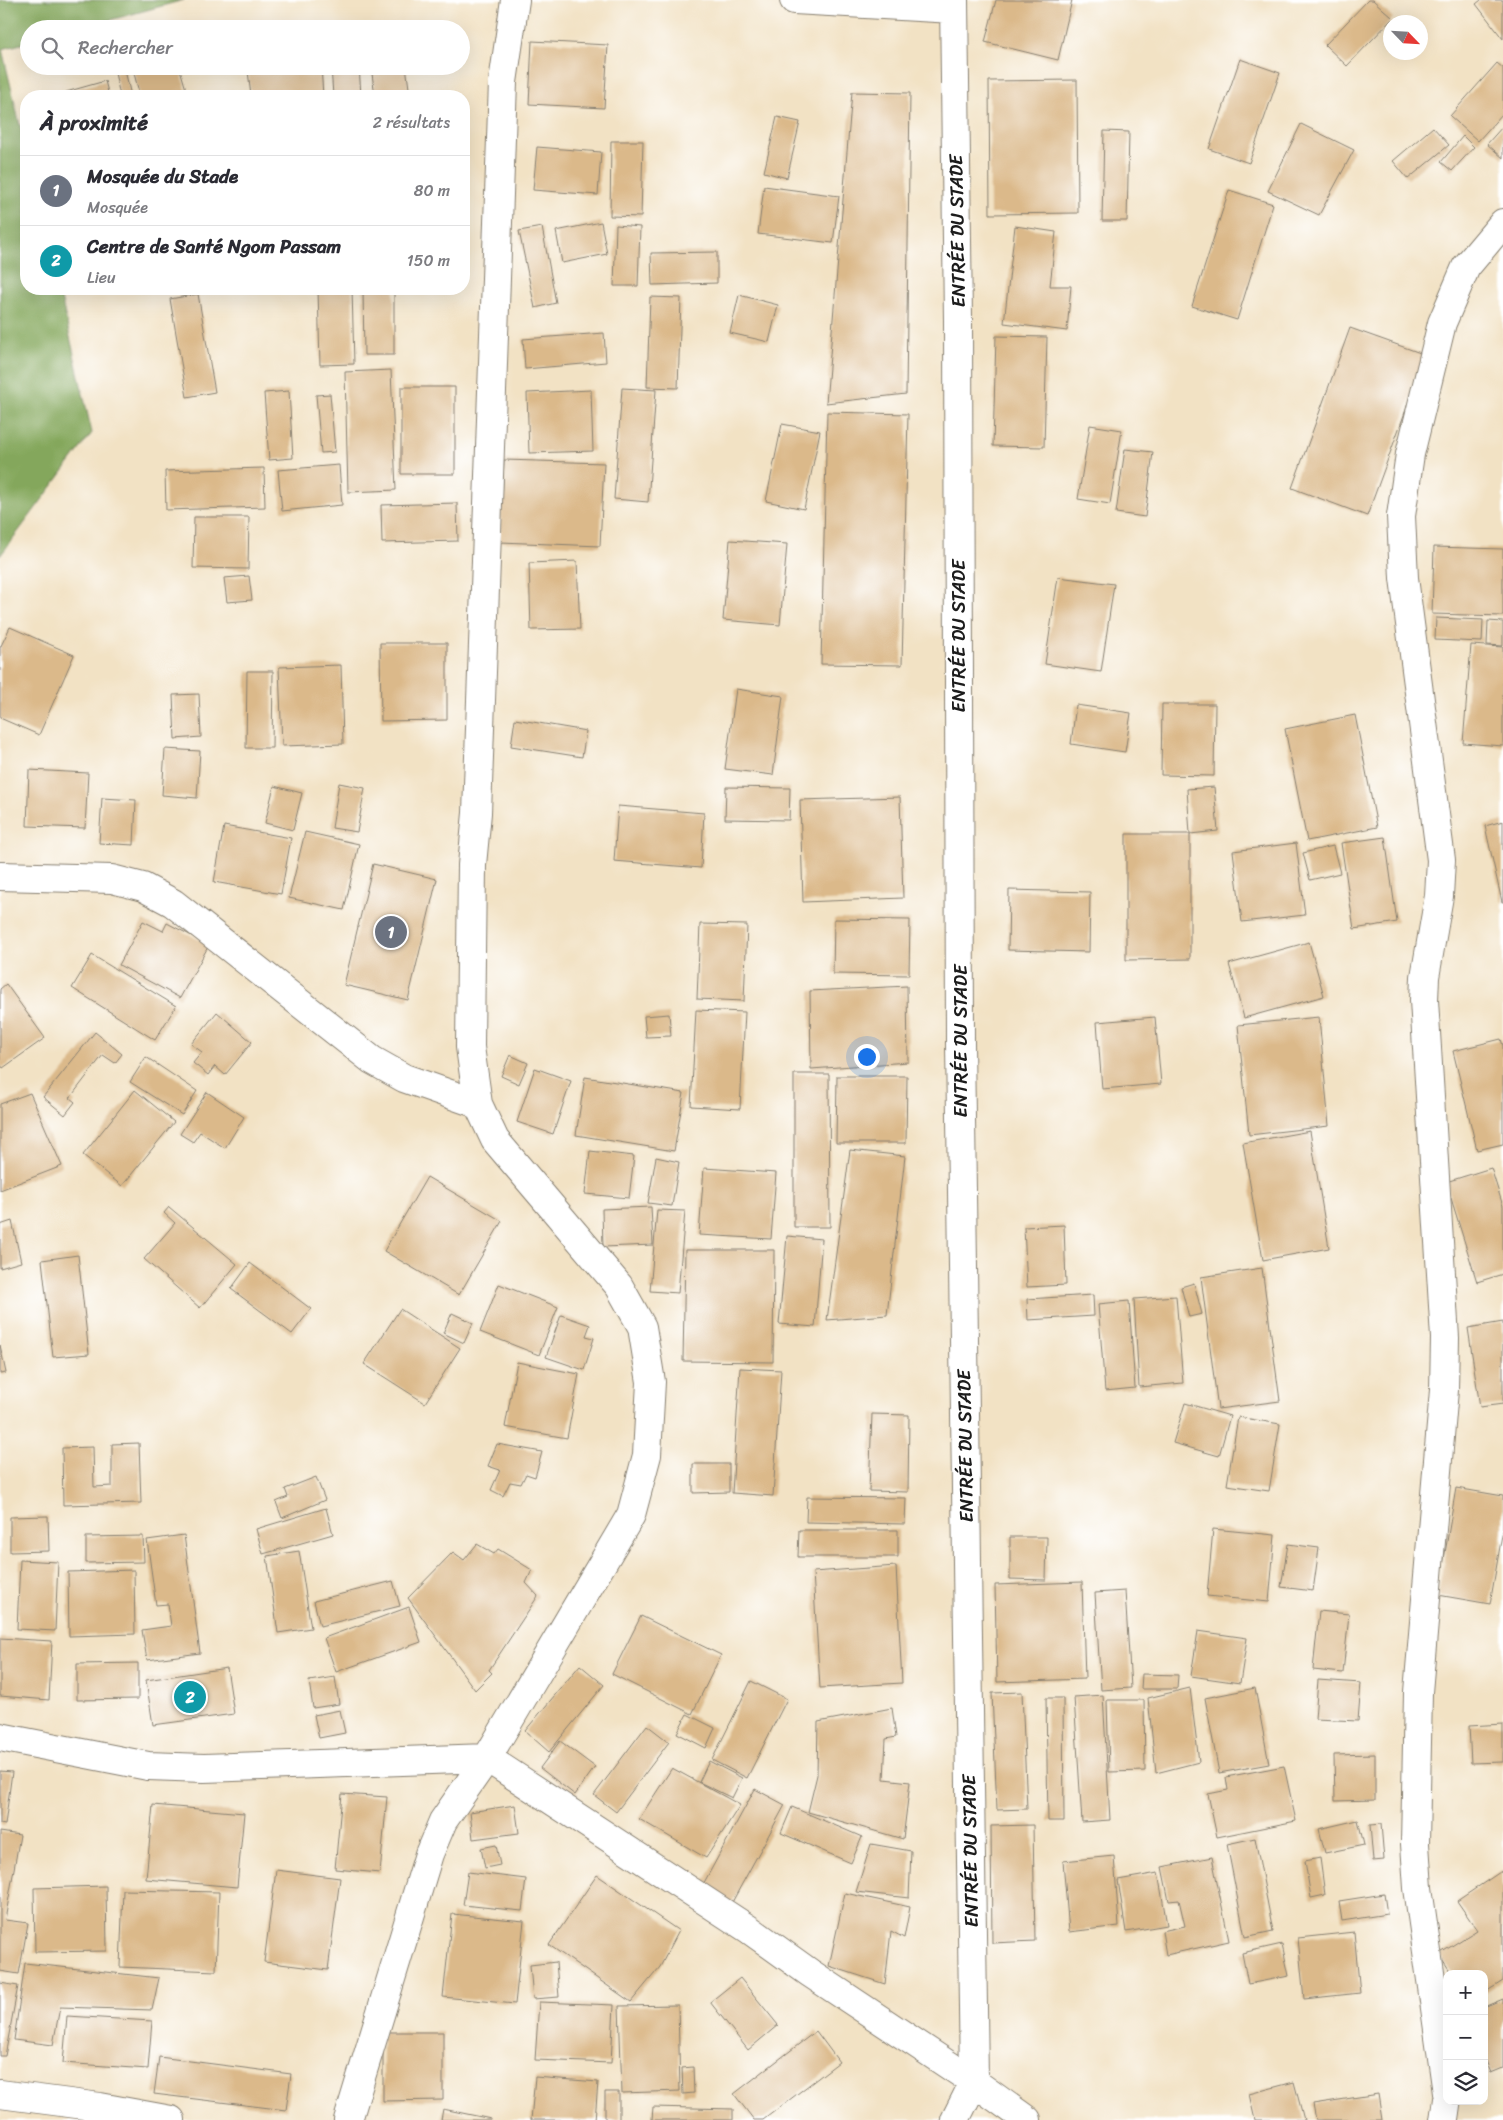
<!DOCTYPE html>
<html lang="fr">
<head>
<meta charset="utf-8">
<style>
  body { margin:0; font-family:Sriracha,sans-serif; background:#f7f7f7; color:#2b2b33 }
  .controls { position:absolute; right:15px; bottom:15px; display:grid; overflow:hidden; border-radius:10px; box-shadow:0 5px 20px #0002 }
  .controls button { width:45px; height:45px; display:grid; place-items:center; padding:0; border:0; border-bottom:1px solid #e1e1e2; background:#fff; color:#2b2b33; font:25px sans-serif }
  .compass { position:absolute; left:1383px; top:15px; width:45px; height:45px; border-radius:50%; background:#fff; box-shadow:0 5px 20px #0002; rotate:115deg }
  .you { position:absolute; left:866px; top:1056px; width:18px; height:18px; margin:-12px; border:4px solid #fff; border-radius:50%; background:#1a73e8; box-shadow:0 0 0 8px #1a73e833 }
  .badge { display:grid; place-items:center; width:32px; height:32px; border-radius:50%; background:#2563eb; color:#fff; font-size:16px; font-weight:700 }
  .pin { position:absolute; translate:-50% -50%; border:2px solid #fff; box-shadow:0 1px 5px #0006 }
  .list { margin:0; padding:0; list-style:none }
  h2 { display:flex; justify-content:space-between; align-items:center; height:65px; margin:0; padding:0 20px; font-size:21px }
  h2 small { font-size:16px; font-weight:400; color:#7c7c81 }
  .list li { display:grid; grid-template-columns:32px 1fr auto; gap:15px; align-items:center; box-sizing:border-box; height:70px; padding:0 20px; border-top:1px solid #e1e1e2 }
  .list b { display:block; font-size:19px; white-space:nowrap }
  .list p { margin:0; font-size:16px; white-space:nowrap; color:#7c7c81 }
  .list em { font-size:16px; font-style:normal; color:#7c7c81 }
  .icon { flex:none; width:28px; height:28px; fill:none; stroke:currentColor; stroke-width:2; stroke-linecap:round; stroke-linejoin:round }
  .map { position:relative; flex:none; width:1503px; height:2120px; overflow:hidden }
  .search { position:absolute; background:#fff; box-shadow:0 5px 20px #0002; left:20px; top:20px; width:450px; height:55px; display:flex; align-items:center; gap:12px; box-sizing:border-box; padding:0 18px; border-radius:28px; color:#7c7c81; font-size:19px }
  .panel { position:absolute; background:#fff; box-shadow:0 5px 20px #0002; left:20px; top:90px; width:450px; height:205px; border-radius:20px }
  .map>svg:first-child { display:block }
</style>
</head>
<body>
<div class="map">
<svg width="1503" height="2120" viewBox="0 0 1503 2120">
  <rect width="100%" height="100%" fill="#fff"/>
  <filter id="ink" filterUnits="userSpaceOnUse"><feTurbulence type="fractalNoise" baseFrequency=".02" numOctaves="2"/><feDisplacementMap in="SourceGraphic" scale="10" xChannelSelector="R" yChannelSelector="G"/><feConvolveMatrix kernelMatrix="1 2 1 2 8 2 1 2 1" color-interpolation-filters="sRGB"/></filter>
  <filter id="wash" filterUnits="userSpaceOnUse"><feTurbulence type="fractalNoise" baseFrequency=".0096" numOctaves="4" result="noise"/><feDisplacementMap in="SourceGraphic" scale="20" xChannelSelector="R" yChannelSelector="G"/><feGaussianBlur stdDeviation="1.12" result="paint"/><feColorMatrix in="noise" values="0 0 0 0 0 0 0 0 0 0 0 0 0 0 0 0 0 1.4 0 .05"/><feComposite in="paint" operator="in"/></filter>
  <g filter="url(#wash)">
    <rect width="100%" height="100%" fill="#f2e2c4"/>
    <!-- forest -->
    <path fill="#84a75c" stroke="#50623c" d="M0,0H184L77,29H29V42L2,49L26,151V289H59L92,433L0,556Z"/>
    <g id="blocks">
      <!-- building -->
      <path fill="#dbb98a" d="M996,0H1072L1058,60L985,42Z
        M1368,0H1373L1393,18L1347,66L1325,45Z
        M1481,0H1503V39L1476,4Z
        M532,41L608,45L604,108L529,104Z
        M1240,59L1280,73L1249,163L1209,149Z
        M1497,63L1503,68V113L1478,141L1450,116Z
        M132,66H179L188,96H140Z
        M297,66H321L323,96H251L248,71Z
        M331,66H359L361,96H333Z
        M371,66H406L410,96H375Z
        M125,70L131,96H120L115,73Z
        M1077,80L1078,213L990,214L989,81Z
        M105,81L109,96H67L66,92Z
        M852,92L910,93L906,394L826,403Z
        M777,117L800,122L787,178L764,172Z
        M1301,124L1354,150L1319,215L1268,191Z
        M1503,126V158L1487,144Z
        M1433,127L1449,145L1408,179L1393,161Z
        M1104,131L1129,132L1127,221H1102Z
        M1463,136L1474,147L1452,171L1441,162Z
        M611,141H643L641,217L610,216Z
        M537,147L601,152L598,195L533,190Z
        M764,186L839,196L833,243L758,234Z
        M1229,190L1273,204L1237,320L1192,306Z
        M601,222L607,254L562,263L556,231Z
        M616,225L640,227L638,286H614Z
        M1015,226L1056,232L1050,286H1071L1067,331L1004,323Z
        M542,227L556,303L535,308L519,231Z
        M717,252V283L652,285L651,253Z
        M318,289H352L354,364L320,365Z
        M363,289H394V355H364Z
        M411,289H453L454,291L412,294Z
        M198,294L215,392L187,397L170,299Z
        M739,295L778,305L769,342L730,333Z
        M650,297L681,298L678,388L647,387Z
        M1350,328L1426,355L1367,516L1292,488Z
        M604,333L606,362L525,369L523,339Z
        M996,336L1047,337L1044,447L993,446Z
        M391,370L396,490L348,492L345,372Z
        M401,387H455V474H401Z
        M622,388L656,390L648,502L614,499Z
        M591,390L593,451L529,453L527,393Z
        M289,391L293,458L269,460L264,393Z
        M330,394L335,452L321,453L316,395Z
        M827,412L908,414L902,665L821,664Z
        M782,424L820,431L804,509L766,501Z
        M1090,425L1122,430L1110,504L1078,499Z
        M1125,449L1153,452L1145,517L1116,513Z
        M504,460L604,463L600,546L500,542Z
        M339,465L342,505L282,511L278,470Z
        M264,468L265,507L166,510L165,471Z
        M457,503L458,541L382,543L381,505Z
        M194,517H249L248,569L193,568Z
        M730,540L787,544L780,625L723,620Z
        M1434,547L1503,549V616L1432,614Z
        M577,561L580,629L531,630L529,563Z
        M249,576L252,600L227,602L224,578Z
        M1058,577L1114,584L1101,672L1045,664Z
        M1436,618L1483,620L1482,642L1435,640Z
        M1488,621L1503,622V646L1487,645Z
        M10,627L74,655L39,735L0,718V648Z
        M380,643H447V720L381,721Z
        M1471,645L1503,647V746L1463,743Z
        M341,665L343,744L282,746L279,667Z
        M247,671H273L272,748H246Z
        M736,689L783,696L773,775L725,769Z
        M199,694L201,737L175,739L173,695Z
        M1162,704H1215L1214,776L1161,775Z
        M1076,705L1131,713L1125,752L1071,744Z
        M1355,715L1377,827L1307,841L1285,729Z
        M515,719L586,731L582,757L511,746Z
        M165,749L200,751L197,798L162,795Z
        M29,770L88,773L85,828L27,826Z
        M339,783L365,788L357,832L332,828Z
        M274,786L302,793L293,830L265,823Z
        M726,787L790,788L789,820L725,819Z
        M1214,787L1218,831L1190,834L1187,789Z
        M900,797L903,898L803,902L800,800Z
        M102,798L136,800L134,845L99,843Z
        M618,806L704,813L701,868L614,861Z
        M1503,821V902H1502L1485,826Z
        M224,826L291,838L281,894L214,882Z
        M305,832L359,844L344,910L289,898Z
        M1126,834H1190V959L1126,960Z
        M1385,837L1397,922L1354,929L1341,843Z
        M1296,843L1305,915L1242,922L1233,851Z
        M1333,846L1340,873L1310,880L1303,853Z
        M373,864L437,879L408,1000L344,985Z
        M1009,890L1090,892L1089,952L1008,950Z
        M834,919L910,920L909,975L833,974Z
        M143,921L163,931L167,923L209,945L180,998L119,965Z
        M700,924L747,925L744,1001L697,999Z
        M1309,942L1324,996L1244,1018L1229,964Z
        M92,955L176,1006L155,1040L72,988Z
        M6,984L45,1038L3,1068L0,1064V989Z
        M907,986L908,1062L811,1069L810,991Z
        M696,1010L745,1012L740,1109L691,1106Z
        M217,1012L252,1042L225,1075L215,1066L208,1075L193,1063L202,1052L191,1044Z
        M669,1014L671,1036L646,1037L644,1016Z
        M1155,1017L1161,1084L1102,1089L1097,1022Z
        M1319,1017L1329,1126L1249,1135L1238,1025Z
        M95,1032L122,1054L115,1063L103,1055L70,1098L75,1102L65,1115L43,1097Z
        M1501,1039L1503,1046V1144L1477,1150L1453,1051Z
        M510,1055L528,1063L519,1084L501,1076Z
        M146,1057L197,1091L182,1115L130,1082Z
        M535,1068L571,1081L553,1134L517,1122Z
        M794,1074H829L830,1227H794Z
        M837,1076H907L906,1143H836Z
        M585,1077L684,1093L674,1151L576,1135Z
        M135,1090L174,1122L122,1186L83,1155Z
        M207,1092L244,1117L225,1148L200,1132L193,1142L180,1134Z
        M30,1093L62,1166L0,1190V1104Z
        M1310,1131L1329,1248L1263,1260L1243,1143Z
        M850,1150L905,1156L887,1315L827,1320Z
        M590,1151L634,1156L629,1198L585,1194Z
        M656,1157L679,1162L672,1206L648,1203Z
        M704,1168L776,1173L771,1239L699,1235Z
        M1491,1168L1503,1206V1274L1477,1282L1446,1182Z
        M427,1177L502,1221L459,1295L384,1251Z
        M169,1207L237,1264L200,1308L144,1259L175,1223L164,1213Z
        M651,1207L653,1245L603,1247L602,1209Z
        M657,1210L685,1211L678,1293L650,1291Z
        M12,1221L21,1262L0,1268V1225Z
        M1064,1225L1066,1285L1027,1287L1024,1227Z
        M787,1236L822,1239L815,1327L779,1324Z
        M685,1250H774L773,1362L683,1361Z
        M78,1255L89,1354L53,1357L42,1260Z
        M250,1263L311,1309L292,1334L231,1289Z
        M1262,1268L1280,1401L1218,1409L1201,1277Z
        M1194,1283L1202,1314L1189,1317L1181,1287Z
        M499,1284L558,1307L539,1355L480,1332Z
        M1093,1295L1094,1316L1028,1320L1027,1299Z
        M1176,1296L1183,1383L1139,1387L1134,1299Z
        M1129,1301L1135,1388L1105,1391L1098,1304Z
        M400,1309L460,1348L425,1403L364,1364Z
        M452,1313L473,1323L464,1343L443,1333Z
        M561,1315L590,1325L586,1336L594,1338L584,1370L546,1357Z
        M1503,1322V1404L1480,1407L1468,1328Z
        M0,1345L6,1373L0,1374Z
        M517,1362L579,1374L567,1438L505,1427Z
        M740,1368L781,1370L773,1496L732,1493Z
        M1185,1403L1230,1416L1219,1456L1173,1443Z
        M872,1414L909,1415L908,1492L869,1491Z
        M1238,1417L1280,1424L1269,1491L1227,1485Z
        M139,1443L141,1503L63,1505L62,1448L93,1447L94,1487L112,1486V1444Z
        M497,1444L542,1452L535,1477L526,1474L521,1484L510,1482L503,1496L491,1490L500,1470L488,1466Z
        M693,1464H729V1492L693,1493Z
        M316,1477L325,1500L282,1518L276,1502L288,1497L285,1489Z
        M1456,1488L1503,1496V1529L1490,1604L1438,1595Z
        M807,1497L906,1498L905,1524L806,1522Z
        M326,1508L333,1534L263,1554L256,1529Z
        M48,1516L49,1551L10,1552V1517Z
        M1213,1529L1275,1535L1269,1602L1207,1596Z
        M799,1530H898V1557H798Z
        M184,1535L200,1653L147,1660L142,1630L171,1626L168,1604L156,1605L147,1540Z
        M143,1536L144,1562L86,1563V1537Z
        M1010,1537H1047L1046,1580L1010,1579Z
        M477,1544L494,1554L498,1549L532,1570L526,1583L538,1596L489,1670L492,1673L475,1690L408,1598L453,1552L464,1560Z
        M1288,1544L1319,1548L1313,1591L1281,1587Z
        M299,1551L311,1628L278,1633L267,1556Z
        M20,1560L58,1562L55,1631L17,1629Z
        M896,1566L902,1683L820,1688L813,1572Z
        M134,1570L135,1634L69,1636L68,1572Z
        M393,1581L400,1606L320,1626L314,1601Z
        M1082,1582L1085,1679L997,1682L995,1585Z
        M1125,1591L1131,1688L1101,1690L1095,1593Z
        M409,1607L421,1642L336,1672L324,1638Z
        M1319,1611L1349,1614L1343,1673L1313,1670Z
        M641,1616L721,1655L692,1714L612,1674Z
        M1198,1631L1247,1638L1240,1683L1191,1676Z
        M0,1638L52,1641L49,1700L0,1696Z
        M138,1663V1699L77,1700V1664Z
        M580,1665L604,1685L549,1752L525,1731Z
        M227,1668L234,1714L153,1725L146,1680Z
        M1142,1674L1178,1675L1177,1689H1141Z
        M335,1677L339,1704L313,1708L309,1681Z
        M1318,1680L1361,1683L1358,1721L1315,1719Z
        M751,1681L787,1699L747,1778L712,1760Z
        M1190,1688L1199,1762L1156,1773L1148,1698Z
        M1255,1688L1269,1764L1219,1773L1205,1698Z
        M1022,1692L1027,1809L997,1810L992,1693Z
        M1103,1695L1110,1820L1082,1822L1074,1697Z
        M1046,1698H1063L1064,1821H1048Z
        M1107,1700H1144L1145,1771L1109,1772Z
        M892,1708L896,1737L886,1739L884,1779L910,1782L903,1839L808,1812L817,1775L818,1722Z
        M340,1710L345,1733L319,1738L314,1715Z
        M687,1714L715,1728L706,1748L677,1733Z
        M1503,1724V1762L1471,1763L1469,1726Z
        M647,1725L669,1742L616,1812L594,1795Z
        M560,1741L595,1767L575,1795L540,1768Z
        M1375,1754V1800L1335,1801L1334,1755Z
        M709,1761L742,1778L732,1798L699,1782Z
        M1284,1766L1296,1821L1217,1837L1208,1794L1228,1790L1226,1777Z
        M672,1768L740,1805L706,1858L639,1819Z
        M0,1771L12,1772L5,1825L0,1824Z
        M755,1789L785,1805L730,1906L700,1890Z
        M342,1794L387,1797L380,1873L335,1869Z
        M153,1805L244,1813L237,1887L146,1879Z
        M515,1805L519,1833L473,1839L470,1812Z
        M792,1807L862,1837L851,1863L781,1833Z
        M1358,1820L1364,1845L1325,1853L1319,1829Z
        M1381,1824L1384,1860L1373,1861L1370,1825Z
        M1033,1825L1035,1941L992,1943L991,1826Z
        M0,1832L20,1835L5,1920L28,1923L19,1974L0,1971Z
        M1255,1838L1273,1931L1245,1937L1227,1844Z
        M871,1844L911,1851L909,1898L856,1892Z
        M496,1845L500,1865L485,1868L481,1848Z
        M1114,1856L1119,1926L1069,1932L1063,1861Z
        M1212,1857L1229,1941L1166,1955L1162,1931L1185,1926L1179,1900L1169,1901L1162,1867Z
        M1320,1858L1325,1895L1311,1898L1305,1861Z
        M276,1870L340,1878L328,1970L264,1962Z
        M1503,1870V1981L1484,1993V1974H1452L1439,1954L1477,1930L1457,1901Z
        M468,1872L526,1879L522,1911L463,1905Z
        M1158,1873L1167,1925L1126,1932L1118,1880Z
        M597,1875L679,1931L660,1967L631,2002L549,1945Z
        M106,1886L107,1951L35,1952L34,1888Z
        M123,1890L219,1892L216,1971L120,1967Z
        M845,1893L910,1907L904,1938L891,1931L885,1984L829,1966Z
        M1384,1894L1387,1914L1342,1921L1339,1901Z
        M452,1914L524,1921L515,2004L443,1997Z
        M1354,1932L1360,1993L1304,1999L1298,1938Z
        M1282,1944L1289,1976L1248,1984L1242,1953Z
        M556,1962L559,1997L533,1999L530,1965Z
        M25,1963L159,1978L152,2010L60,2007L53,2045L14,2040Z
        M740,1978L778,2025L748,2050L710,2002Z
        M0,1983L18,1986L5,2056H0Z
        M1503,1999V2068L1491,2073L1484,2056V2007Z
        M539,2002L614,2005L611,2063L535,2060Z
        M678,2005L680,2091L622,2093L619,2006Z
        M67,2016L152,2021L148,2069L63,2063Z
        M816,2031L839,2062L763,2120H754L734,2094Z
        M383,2032H443V2100L383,2101Z
        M159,2057L291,2074L286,2110L154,2094Z
        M693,2067L694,2093L683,2094L682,2068Z
        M535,2077L598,2082L595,2120H531Z
        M1294,2082L1304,2120H1255L1249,2094Z
        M605,2092H619V2120H605Z
        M1378,2094L1382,2120H1316L1313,2104Z
        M653,2107L733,2109V2120H652Z
        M443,2109L491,2119V2120H441Z"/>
    </g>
  </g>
  <g filter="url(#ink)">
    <use href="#blocks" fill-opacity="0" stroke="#877f70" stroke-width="1"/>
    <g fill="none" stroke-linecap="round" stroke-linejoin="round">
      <defs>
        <path id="minor" d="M794,0L954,9
          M954,0L958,320L960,1043L974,2082L955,2120
          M0,876L112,879L143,887L173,903L372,1060L404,1078L478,1104
          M0,1737L148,1766L204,1768L487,1758L750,1930L810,1973L974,2082L1027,2120
          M1447,2093L1418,1888L1415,1844L1418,1692L1444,1390L1445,1338L1424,1000L1425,977L1439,896L1441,860L1404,578L1401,516L1410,454L1442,323L1466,267L1503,223
          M0,2094L100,2107L171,2120
          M348,2120L429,1854L443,1821L487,1758L631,1515L647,1455L651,1382L642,1327L619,1286L495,1140L478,1104L470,1047L472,865L477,813L503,82L515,0
          M1444,2120L1447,2099"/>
      </defs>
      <!-- minor casing -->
      <use href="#minor" stroke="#877f70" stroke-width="30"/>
      <!-- minor -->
      <use href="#minor" stroke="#fff" stroke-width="28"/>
    </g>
  </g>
  <g text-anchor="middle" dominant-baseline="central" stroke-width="4" stroke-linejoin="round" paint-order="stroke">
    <!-- street labels -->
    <g font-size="19" fill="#1c1c1c" stroke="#fff">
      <text transform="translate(957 231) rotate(-91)">ENTRÉE DU STADE</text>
      <text transform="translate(958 636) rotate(-90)">ENTRÉE DU STADE</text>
      <text transform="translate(960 1041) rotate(-90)">ENTRÉE DU STADE</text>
      <text transform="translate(965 1446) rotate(-91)">ENTRÉE DU STADE</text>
      <text transform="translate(970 1851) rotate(-91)">ENTRÉE DU STADE</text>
    </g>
  </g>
</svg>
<div class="controls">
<button>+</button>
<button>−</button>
<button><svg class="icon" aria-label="layers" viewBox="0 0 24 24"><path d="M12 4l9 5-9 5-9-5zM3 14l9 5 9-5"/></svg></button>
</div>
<svg class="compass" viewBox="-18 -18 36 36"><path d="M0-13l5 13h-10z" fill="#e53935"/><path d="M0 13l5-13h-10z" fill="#7c7c81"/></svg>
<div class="you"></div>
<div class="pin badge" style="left:391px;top:932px;background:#6b7280">1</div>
<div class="pin badge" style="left:190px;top:1697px;background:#0f9aa8">2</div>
<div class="search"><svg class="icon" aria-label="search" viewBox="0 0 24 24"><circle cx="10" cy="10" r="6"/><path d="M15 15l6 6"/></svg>Rechercher</div>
<section class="panel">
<h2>À proximité<small>2 résultats</small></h2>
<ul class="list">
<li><span class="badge" style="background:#6b7280">1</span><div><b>Mosquée du Stade</b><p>Mosquée</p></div><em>80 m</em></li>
<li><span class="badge" style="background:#0f9aa8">2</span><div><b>Centre de Santé Ngom Passam</b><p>Lieu</p></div><em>150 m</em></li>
</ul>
</section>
</div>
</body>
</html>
